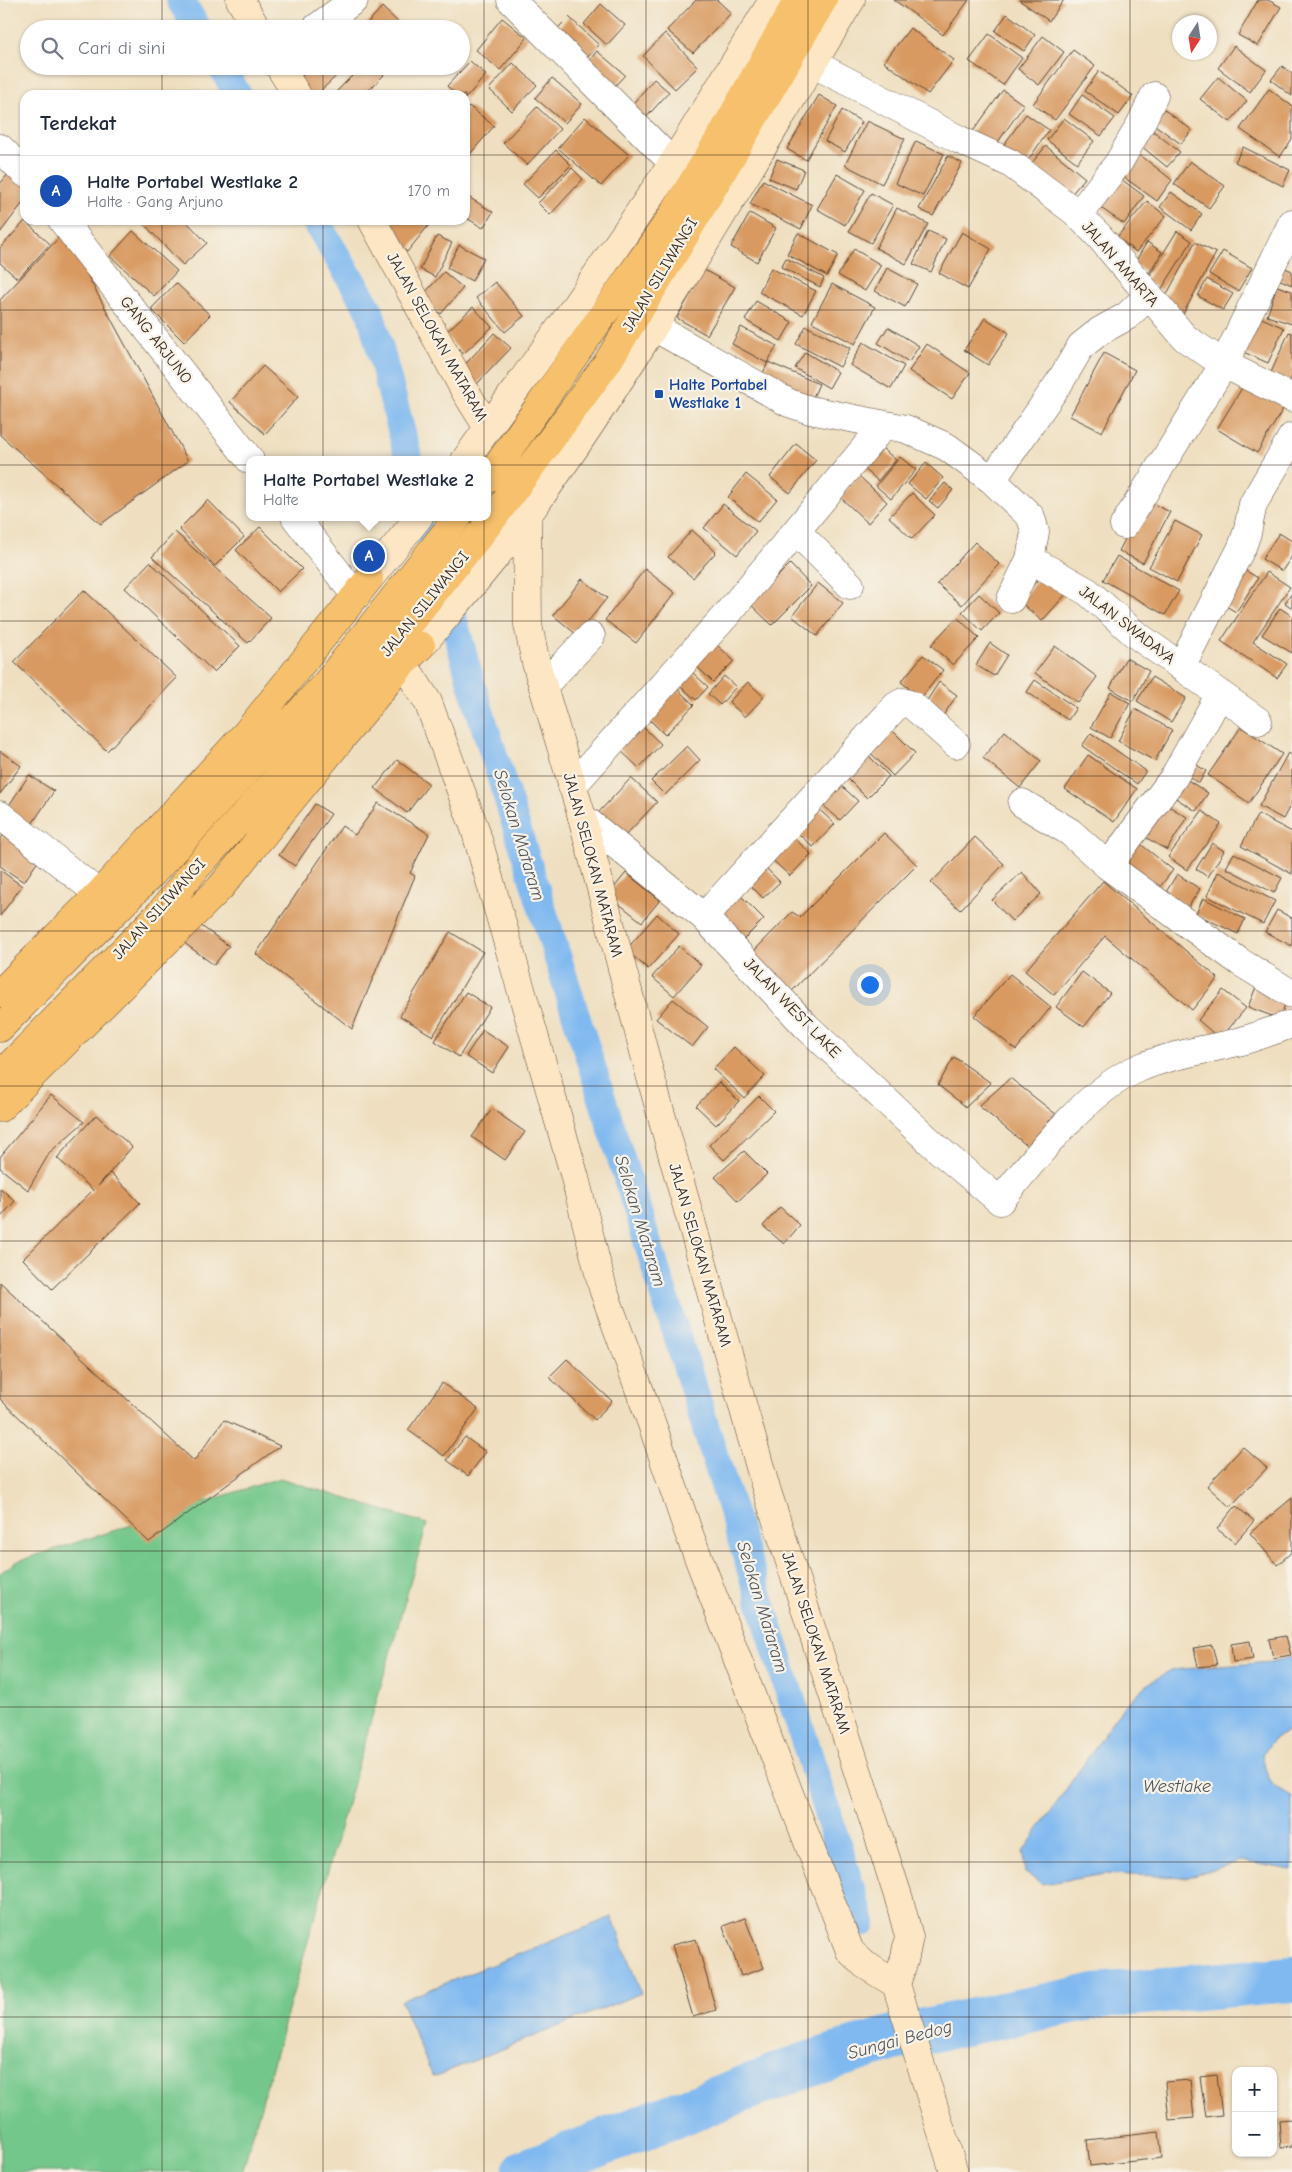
<!DOCTYPE html>
<html lang="id">
<head>
<meta charset="utf-8">
<style>
  body { margin:0; font-family:"Comic Neue",sans-serif; background:#f6f6f7; color:#1f2937 }
  .controls { position:absolute; right:15px; bottom:15px; display:grid; overflow:hidden; border-radius:10px; box-shadow:0 1px 4px #0004 }
  .controls button { width:45px; height:45px; display:grid; place-items:center; padding:0; border:0; border-bottom:1px solid #e0e1e3; background:#fff; color:#1f2937; font:25px sans-serif }
  .compass { position:absolute; left:1172px; top:15px; width:45px; height:45px; border-radius:50%; background:#fff; box-shadow:0 1px 4px #0004; rotate:192deg }
  .you { position:absolute; left:869px; top:984px; width:18px; height:18px; margin:-12px; border:4px solid #fff; border-radius:50%; background:#1a73e8; box-shadow:0 0 0 8px #1a73e833 }
  .badge { display:grid; place-items:center; width:32px; height:32px; border-radius:50%; background:#0f766e; color:#fff; font-size:16px; font-weight:700 }
  .pin { position:absolute; translate:-50% -50%; border:2px solid #fff; box-shadow:0 1px 5px #0006 }
  .popup { position:absolute; left:246px; top:456px; width:245px; height:65px; box-sizing:border-box; display:grid; place-content:center; border-radius:10px; background:#fff; filter:drop-shadow(0 1px 4px #0005); font-size:16px; white-space:nowrap; color:#747a83 }
  .popup b { font-size:19px; color:#1f2937 }
  .popup::after { content:''; position:absolute; left:50%; top:100%; margin-left:-10px; border:10px solid transparent; border-top-color:#fff }
  .list { margin:0; padding:0; list-style:none }
  h2 { display:flex; justify-content:space-between; align-items:center; height:65px; margin:0; padding:0 20px; font-size:21px }
  h2 small { font-size:16px; font-weight:400; color:#747a83 }
  .list li { display:grid; grid-template-columns:32px 1fr auto; gap:15px; align-items:center; box-sizing:border-box; height:70px; padding:0 20px; border-top:1px solid #e0e1e3 }
  .list b { display:block; font-size:19px; white-space:nowrap }
  .list p { margin:0; font-size:16px; white-space:nowrap; color:#747a83 }
  .list em { font-size:16px; font-style:normal; color:#747a83 }
  .icon { flex:none; width:28px; height:28px; fill:none; stroke:currentColor; stroke-width:2; stroke-linecap:round; stroke-linejoin:round }
  .map { position:relative; flex:none; width:1292px; height:2172px; overflow:hidden }
  .search { position:absolute; background:#fff; box-shadow:0 1px 4px #0004; left:20px; top:20px; width:450px; height:55px; display:flex; align-items:center; gap:12px; box-sizing:border-box; padding:0 18px; border-radius:28px; color:#747a83; font-size:19px }
  .panel { position:absolute; background:#fff; box-shadow:0 1px 4px #0004; left:20px; top:90px; width:450px; height:135px; border-radius:15px }
  .map>svg:first-child { display:block }
</style>
</head>
<body>
<div class="map">
<svg width="1292" height="2172" viewBox="0 0 1292 2172">
  <rect width="100%" height="100%" fill="#f7f3e8"/>
  <filter id="ink" filterUnits="userSpaceOnUse"><feTurbulence type="fractalNoise" baseFrequency=".02" numOctaves="2"/><feDisplacementMap in="SourceGraphic" scale="10" xChannelSelector="R" yChannelSelector="G"/><feConvolveMatrix kernelMatrix="1 2 1 2 8 2 1 2 1" color-interpolation-filters="sRGB"/></filter>
  <filter id="wash" filterUnits="userSpaceOnUse"><feTurbulence type="fractalNoise" baseFrequency=".0096" numOctaves="4" result="noise"/><feDisplacementMap in="SourceGraphic" scale="20" xChannelSelector="R" yChannelSelector="G"/><feGaussianBlur stdDeviation="1.12" result="paint"/><feColorMatrix in="noise" values="0 0 0 0 0 0 0 0 0 0 0 0 0 0 0 0 0 1.4 0 .05"/><feComposite in="paint" operator="in"/></filter>
  <g filter="url(#wash)">
    <rect width="100%" height="100%" fill="#efdfc0"/>
    <!-- green -->
    <path fill="#73c78b" stroke="#577854" d="M280,1478L427,1524L242,2172H0V1573L18,1561Z"/>
    <!-- water -->
    <path fill="#80b9f0" stroke="#5e7287" d="M1292,1657V1729L1275,1738L1262,1754C1267,1779 1268,1785 1292,1796V1870L1241,1861L1187,1877L1105,1874L1043,1884L1025,1873L1023,1852L1122,1708L1148,1684L1171,1670L1271,1662Z
      M612,1917L641,1993L433,2077L401,2001Z"/>
    <g fill="none" stroke-linecap="round" stroke-linejoin="round">
      <!-- canal -->
      <path stroke="#80b9f0" stroke-width="28" d="M180,0L198,29
        M221,66L238,95
        M315,220L370,311L409,460
        M425,517L472,686L862,1923"/>
      <!-- river -->
      <path stroke="#80b9f0" stroke-width="46" d="M525,2172L807,2065L900,2036L1096,1996L1292,1979"/>
    </g>
    <g id="blocks">
      <!-- building -->
      <path fill="#d89a60" d="M696,0H717L731,13L693,53L667,30Z
        M894,0H969L943,35Z
        M1019,0H1064L1049,21Z
        M1258,0H1268L1281,7L1258,46L1238,35Z
        M601,4L625,25L607,45L584,24Z
        M382,7L405,29H362Z
        M1007,14L1035,35L1024,51L995,31Z
        M569,17L599,45L581,64L551,35Z
        M502,18L527,38L500,70L476,50Z
        M910,28L954,60L928,94L884,62Z
        M665,33L698,67L675,89L643,56Z
        M989,34L1022,58L1003,85L969,61Z
        M1043,36L1064,52L1039,85L1018,69Z
        M1234,46L1266,70L1250,92L1218,68Z
        M1073,50L1095,66L1055,120L1033,104Z
        M597,51L625,75L608,93L581,70Z
        M470,61L486,75L465,99V95H457L447,86Z
        M513,63L537,85L512,111L489,89Z
        M312,66H347L316,95H312L298,80Z
        M362,66H374L384,75L364,95H333Z
        M1282,66L1292,74V96L1271,80Z
        M1099,71L1133,96L1119,115L1085,91Z
        M1218,77L1247,101L1230,122L1200,99Z
        M552,78L582,104L565,123L535,98Z
        M654,79L669,92L643,121L629,108Z
        M1269,89L1292,106V139L1280,157L1240,129Z
        M1003,90L1024,105L993,149L971,134Z
        M819,95L837,106L806,160L787,149Z
        M1082,95L1115,118L1101,136L1069,114Z
        M469,106L494,126L465,160V111Z
        M1159,106L1192,130L1181,144L1148,120Z
        M537,107L560,129L527,165L503,143Z
        M842,110L862,122L845,152L825,141Z
        M1026,114L1049,130L1024,166L1000,150Z
        M585,117L629,155L601,186L558,148Z
        M1064,118L1094,141L1077,163L1047,140Z
        M867,121L905,139L882,184L845,165Z
        M1152,130L1180,152L1167,167L1140,145Z
        M916,141L944,154L923,196L895,183Z
        M1046,146L1085,178L1070,196L1031,164Z
        M1243,147L1290,170L1283,186L1235,162Z
        M556,150L571,165L538,198L523,184Z
        M1135,151L1172,180L1157,201L1118,173Z
        M948,156L962,163L933,216L919,209Z
        M777,159L804,170L796,189L769,178Z
        M1190,161L1225,186L1209,208L1174,184Z
        M572,168L583,179L550,215L538,203Z
        M12,169L25,179V200L0,233V184Z
        M837,174L865,190L845,225L817,209Z
        M1118,177L1144,196L1124,224L1098,206Z
        M763,180L812,205L801,229L750,204Z
        M1171,192L1202,214L1191,230L1160,207Z
        M871,193L893,205L871,243L849,231Z
        M465,195L493,212L483,228L465,217Z
        M1147,201L1166,216L1136,252L1117,237Z
        M897,208L928,224L906,264L876,248Z
        M750,213L776,228L757,262L731,247Z
        M147,220H185L207,243L183,265L143,223Z
        M390,220H433L407,252L382,230Z
        M25,221L50,244L18,279L0,263V248Z
        M133,231L177,271L154,296L110,256Z
        M928,231L946,239L931,272L913,264Z
        M1177,231L1192,241L1161,290L1146,281Z
        M64,232L188,461L101,524L0,435V300Z
        M962,232L991,249L968,289L939,273Z
        M798,233L838,255L827,276L787,254Z
        M437,236L452,243L435,277L420,269Z
        M1147,242L1162,252L1149,273L1134,264Z
        M1195,242L1216,253L1182,316L1161,305Z
        M459,245L484,258L472,281L447,268Z
        M854,249L881,265L865,291L838,275Z
        M1223,251L1252,268L1238,291L1209,274Z
        M786,258L824,278L820,287L781,267Z
        M1283,267L1292,271V285L1278,279Z
        M771,268L816,291L803,315L759,292Z
        M887,268L917,284L905,307L875,291Z
        M704,270L735,287L707,335L677,318Z
        M444,272L463,288L441,314L421,297Z
        M1207,279L1233,294L1223,310L1198,296Z
        M495,282L524,316L505,332L476,298Z
        M176,283L210,315L184,342L151,309Z
        M832,284L875,307L855,344L812,322Z
        M1277,286L1292,291V324L1267,316Z
        M756,301L792,322L781,341L745,320Z
        M473,307L492,327L463,354L444,334Z
        M1255,315L1284,328L1268,363L1239,350Z
        M985,318L1009,333L988,365L964,350Z
        M806,326L850,348L840,367L796,344Z
        M741,327L777,346L767,363L732,344Z
        M888,327L919,346L909,362L878,343Z
        M1289,332L1292,333V375L1288,385L1269,377Z
        M494,333L511,348L476,385L460,370Z
        M863,342L904,366L891,389L850,365Z
        M927,344L970,373L952,399L909,371Z
        M805,352L838,372L829,388L795,368Z
        M1104,353L1135,370L1102,432L1070,416Z
        M768,362L819,384L809,406L758,385Z
        M263,366L298,397L265,434L230,402Z
        M1245,383L1284,407L1257,453L1217,429Z
        M875,442L896,460L878,481L857,462Z
        M796,444L816,460L790,493L770,477Z
        M900,457L916,470L891,499L876,486Z
        M926,463L943,478L926,499L908,484Z
        M746,474L777,499L758,522L728,497Z
        M859,476L887,502L868,523L840,497Z
        M945,483L953,490L938,508L929,501Z
        M912,493L935,515L912,539L889,517Z
        M208,500L244,537L215,566L179,529Z
        M1145,500L1170,512L1143,563L1119,551Z
        M723,504L756,531L737,555L704,528Z
        M1175,521L1202,535L1177,582L1149,567Z
        M260,527L302,569L278,592L236,550Z
        M692,530L716,552L693,578L668,557Z
        M175,532L271,618L248,643L152,557Z
        M1279,533L1292,541V556L1282,571L1262,559Z
        M975,542L999,564L962,605L937,584Z
        M1117,556L1179,591L1165,615L1103,580Z
        M150,562L240,646L214,672L125,588Z
        M790,564L811,586L772,625L750,604Z
        M645,569L675,593L636,643L605,620Z
        M1243,569L1258,578L1236,612L1221,603Z
        M1267,572L1290,587L1253,642L1287,664L1277,678L1221,641Z
        M1044,573L1067,593L1042,621L1019,601Z
        M582,579L607,598L577,635L553,615Z
        M818,583L843,603L817,636L792,616Z
        M84,590L177,678L107,751L14,662Z
        M1292,593V608L1285,603Z
        M979,594L999,613L982,631L962,612Z
        M1280,608L1292,616V653L1262,635Z
        M957,617L979,638L953,665L931,645Z
        M713,641L734,661L713,682L693,663Z
        M990,643L1007,655L994,676L976,665Z
        M1055,646L1097,677L1078,703L1035,673Z
        M923,655L943,670L921,698L901,682Z
        M1126,658L1149,671L1133,701L1110,688Z
        M691,671L708,687L696,700L678,684Z
        M724,676L736,687L720,705L708,694Z
        M1152,677L1186,698L1171,722L1137,701Z
        M1035,680L1076,708L1068,720L1027,692Z
        M748,682L764,697L745,717L729,702Z
        M939,682L957,695L942,717L924,705Z
        M672,684L694,705L665,735L643,713Z
        M1111,692L1130,703L1110,738L1091,727Z
        M1135,709L1172,730L1155,761L1118,741Z
        M640,724L661,744L639,768L618,748Z
        M1241,727L1282,754L1249,803L1208,775Z
        M890,728L915,753L893,776L868,750Z
        M1005,731L1041,761L1020,788L983,758Z
        M1091,733L1146,771L1137,784L1082,746Z
        M687,746L700,760L665,795L651,781Z
        M0,751L21,766L0,794Z
        M864,751L889,776L867,798L842,773Z
        M1288,753L1292,755V802L1283,819L1259,806Z
        M1088,755L1137,789L1114,822L1065,789Z
        M397,760L429,784L407,813L375,788Z
        M1192,762L1206,771L1199,783L1185,774Z
        M29,775L54,791L26,833L2,816Z
        M631,778L657,802L624,837L598,813Z
        M1186,779L1208,793L1196,811L1174,797Z
        M835,780L858,801L840,820L817,800Z
        M378,803L429,834L410,873L415,876L352,1029L256,954L342,826L355,835Z
        M812,803L835,824L813,847L790,826Z
        M315,804L331,814L295,866L279,855Z
        M1165,804L1187,817L1167,850L1145,837Z
        M1202,811L1221,824L1187,870L1168,857Z
        M1258,814L1292,832V874L1241,846Z
        M6,831L42,855L24,882L0,866V840Z
        M789,833L811,854L790,876L768,856Z
        M884,833L917,865L789,994L750,955L792,912L800,917Z
        M975,837L1004,864L960,910L931,883Z
        M1138,842L1173,870L1159,888L1123,860Z
        M1212,843L1224,851L1208,877L1196,869Z
        M1234,853L1282,878L1274,893L1226,868Z
        M764,866L780,882L763,898L747,882Z
        M0,870L22,886L0,916Z
        M1022,872L1041,894L1012,921L992,900Z
        M1218,872L1275,901L1263,924L1207,896Z
        M626,873L660,900L642,922L608,895Z
        M1177,874L1200,889L1188,907L1166,892Z
        M1103,881L1218,978L1192,1010L1105,936L1054,995L1025,971Z
        M733,888L764,919L739,944L708,913Z
        M1203,898L1245,919L1238,934L1196,914Z
        M1277,910L1292,918V946L1265,932Z
        M657,914L679,934L648,969L626,950Z
        M197,923L229,946L214,965L183,942Z
        M450,932L483,952L433,1036L400,1016Z
        M679,946L701,965L674,996L652,977Z
        M1082,972L1110,993L1084,1027L1056,1007Z
        M1010,974L1051,1007L1016,1050L974,1016Z
        M1258,982L1287,998L1280,1019L1248,1007Z
        M1223,990L1246,1008L1220,1039L1198,1020Z
        M466,992L490,1007L459,1057L435,1041Z
        M673,999L708,1027L692,1047L656,1019Z
        M483,1030L509,1047L492,1073L466,1056Z
        M734,1047L765,1076L744,1098L713,1069Z
        M954,1057L991,1083L966,1107L938,1085Z
        M1010,1078L1062,1119L1031,1149L979,1106Z
        M719,1082L739,1101L716,1125L696,1106Z
        M51,1095L84,1122L50,1152L28,1190L0,1168V1157Z
        M759,1096L774,1111L724,1160L709,1145Z
        M492,1109L525,1132L505,1160L472,1137Z
        M96,1115L132,1147L98,1186L111,1173L140,1203L52,1289L23,1259L93,1190L57,1158Z
        M744,1151L767,1174L738,1201L715,1177Z
        M0,1188L15,1201L0,1218Z
        M780,1207L800,1225L784,1244L763,1226Z
        M0,1282L194,1461L224,1420L280,1446L149,1542L0,1399Z
        M567,1359L612,1401L595,1420L549,1377Z
        M442,1383L478,1409L444,1456L408,1430Z
        M465,1437L486,1452L468,1476L447,1460Z
        M1243,1447L1267,1468L1230,1507L1207,1486Z
        M1292,1498V1552L1277,1565L1250,1533Z
        M1236,1506L1254,1521L1235,1543L1217,1529Z
        M1286,1636L1291,1655L1273,1658L1269,1639Z
        M1250,1641L1253,1659L1233,1662L1231,1644Z
        M1212,1645L1217,1665L1198,1667L1194,1648Z
        M745,1918L764,1968L741,1976L723,1926Z
        M696,1939L716,2010L693,2017L672,1945Z
        M1217,2075L1222,2115L1206,2117L1200,2077Z
        M1190,2080L1194,2118L1169,2120L1165,2082Z
        M1292,2119V2147L1281,2148L1279,2120Z
        M1159,2132L1162,2158L1090,2166L1087,2140Z"/>
    </g>
  </g>
  <g filter="url(#ink)">
    <use href="#blocks" fill-opacity="0" stroke="#564536" stroke-width="1"/>
    <g fill="none" stroke-linecap="round" stroke-linejoin="round">
      <defs>
        <path id="street" d="M511,0L673,163
          M315,29L354,0
          M812,63L960,140L1010,163L1074,211L1099,236L1185,338L1224,364L1292,398
          M0,148L25,173
          M1078,215L1119,162L1140,125L1154,96
          M62,220L250,460
          M654,327L789,403L810,410L906,429L947,447L992,480L1031,517L1035,532L1030,559L1088,592L1135,634L1258,721
          M992,480L1061,380L1081,346L1100,331L1127,316L1148,296
          M295,517L356,596
          M1124,525L1224,364L1292,223
          M796,531L850,585
          M1011,599L1030,559
          M1181,667L1242,547L1247,533L1253,504L1292,437
          M543,686L591,636
          M572,786L728,613L884,425
          M1022,803L1070,832L1108,866L1240,962L1292,994
          M0,815L99,894
          M582,817L704,917L806,1026L938,1149L1000,1201C1035,1158 1087,1090 1139,1068C1170,1055 1205,1050 1238,1042C1256,1037 1274,1030 1292,1024
          M1108,866L1174,777L1220,694
          M704,917L896,706L903,702L912,705L956,744"/>
        <path id="secondary" d="M240,0L257,29
          M279,66L297,95
          M372,220L465,391L488,428
          M465,460L565,321L673,163L773,0
          M527,516L528,625L536,663L582,817L652,1082L765,1485L899,1899L909,1937L904,1961L896,1984L954,2172
          M369,579L419,517
          M421,646C457,603 494,561 527,516C646,351 745,174 851,0
          M403,663L428,702L475,829L574,1174L603,1289L654,1430L688,1531L850,1951L865,1965L896,1984"/>
        <path id="highway" d="M488,479L668,222L723,133L798,0
          M0,993L99,894L247,732L369,579
          M0,1028L153,873L327,682L458,517
          M0,1075L160,913L198,866L347,701L494,517L607,363L681,242L823,0
          M0,1108L220,888L403,663L421,646"/>
      </defs>
      <!-- street casing -->
      <use href="#street" stroke="#564536" stroke-width="29"/>
      <!-- secondary casing -->
      <use href="#secondary" stroke="#564536" stroke-width="29"/>
      <!-- highway casing -->
      <use href="#highway" stroke="#564536" stroke-width="29"/>
      <!-- street -->
      <use href="#street" stroke="#fff" stroke-width="28"/>
      <!-- secondary -->
      <use href="#secondary" stroke="#fce6c4" stroke-width="28"/>
      <!-- highway -->
      <use href="#highway" stroke="#f7c06c" stroke-width="28"/>
    </g>
  </g>
  <!-- grid -->
  <path fill="none" stroke="#3b2a1e" stroke-width="1" stroke-opacity="0.55" d="M162,0V29M323,0V29M484,0V2172M646,0V2172M808,0V2172M969,0V2172M1130,0V2172M162,66V95M323,66V95M0,155H25M465,155H1292M162,220V2172M323,220V2172M0,310H1292M0,465H1292M0,621H1292M0,776H1292M0,931H1292M0,1086H1292M0,1241H1292M0,1396H1292M0,1551H1292M0,1707H1292M0,1862H1292M0,2017H1292"/>
  <!-- markers -->
  <rect fill="#1a4fb4" stroke="#f7f3e8" stroke-width="2" x="654" y="389" width="10" height="10" rx="2.5"/>
  <g text-anchor="middle" dominant-baseline="central" stroke-width="4.5" stroke-linejoin="round" paint-order="stroke">
    <!-- street labels -->
    <g font-size="16" fill="#3b2a1e" stroke="#f7f3e8">
      <text transform="translate(1120 264) rotate(49)">JALAN AMARTA</text>
      <text transform="translate(660 275) rotate(-59)">JALAN SILIWANGI</text>
      <text transform="translate(437 337) rotate(61)">JALAN SELOKAN MATARAM</text>
      <text transform="translate(156 340) rotate(52)">GANG ARJUNO</text>
      <text transform="translate(425 604) rotate(-51)">JALAN SILIWANGI</text>
      <text transform="translate(1127 625) rotate(38)">JALAN SWADAYA</text>
      <text transform="translate(593 865) rotate(75)">JALAN SELOKAN MATARAM</text>
      <text transform="translate(159 909) rotate(-48)">JALAN SILIWANGI</text>
      <text transform="translate(792 1008) rotate(46)">JALAN WEST LAKE</text>
      <text transform="translate(700 1255) rotate(74)">JALAN SELOKAN MATARAM</text>
      <text transform="translate(816 1643) rotate(72)">JALAN SELOKAN MATARAM</text>
    </g>
    <!-- transit labels -->
    <g font-size="16" font-weight="bold" fill="#164399" stroke="#f7f3e8" text-anchor="start">
      <text x="669" y="385">Halte Portabel<tspan x="669" dy="18">Westlake 1</tspan></text>
    </g>
    <!-- water labels -->
    <g font-size="18" font-style="italic" fill="#50555d" stroke="#f7f3e8">
      <text transform="translate(519 835) rotate(73)">Selokan Mataram</text>
      <text transform="translate(640 1221) rotate(73)">Selokan Mataram</text>
      <text transform="translate(762 1607) rotate(73)">Selokan Mataram</text>
      <text x="1177" y="1786">Westlake</text>
      <text transform="translate(900 2040) rotate(-15)">Sungai Bedog</text>
    </g>
  </g>
</svg>
<div class="controls">
<button>+</button>
<button>−</button>
</div>
<svg class="compass" viewBox="-18 -18 36 36"><path d="M0-13l5 13h-10z" fill="#e53935"/><path d="M0 13l5-13h-10z" fill="#747a83"/></svg>
<div class="you"></div>
<div class="pin badge" style="left:369px;top:556px;background:#1a4fb4">A</div>
<div class="popup"><b>Halte Portabel Westlake 2</b>Halte</div>
<div class="search"><svg class="icon" aria-label="search" viewBox="0 0 24 24"><circle cx="10" cy="10" r="6"/><path d="M15 15l6 6"/></svg>Cari di sini</div>
<section class="panel">
<h2>Terdekat<small></small></h2>
<ul class="list">
<li><span class="badge" style="background:#1a4fb4">A</span><div><b>Halte Portabel Westlake 2</b><p>Halte · Gang Arjuno</p></div><em>170 m</em></li>
</ul>
</section>
</div>
</body>
</html>
